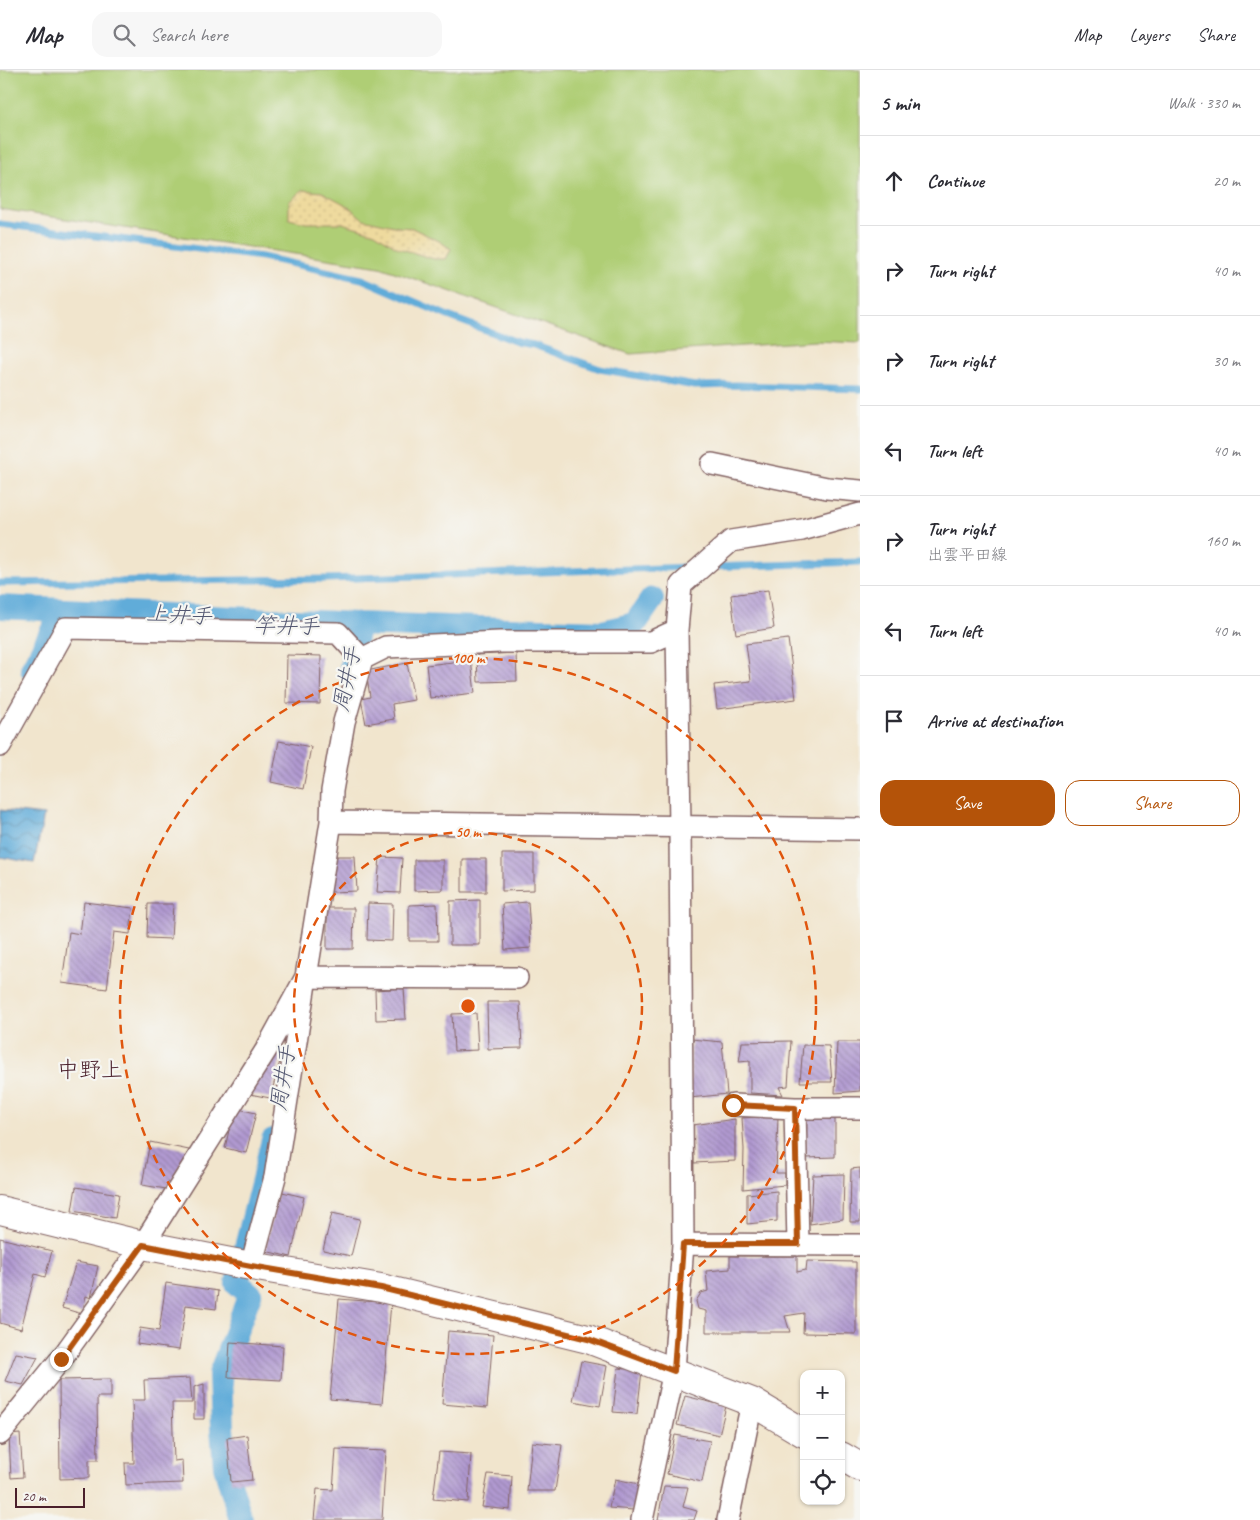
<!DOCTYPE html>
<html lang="en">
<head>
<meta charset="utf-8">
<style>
  body { margin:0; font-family:Caveat,"Klee One",sans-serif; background:#f7f7f7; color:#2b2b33 }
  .controls { position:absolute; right:15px; bottom:15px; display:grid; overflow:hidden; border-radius:10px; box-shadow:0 1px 4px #0004 }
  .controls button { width:45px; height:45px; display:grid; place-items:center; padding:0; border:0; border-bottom:1px solid #e1e1e2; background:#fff; color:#2b2b33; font:25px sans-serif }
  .scale { position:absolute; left:15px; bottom:12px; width:70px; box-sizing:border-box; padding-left:5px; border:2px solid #4a1f2b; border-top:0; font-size:14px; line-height:18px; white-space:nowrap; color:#4a1f2b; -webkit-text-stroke:4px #f6f6f2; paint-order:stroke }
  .stop { position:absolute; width:15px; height:15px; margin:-11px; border:4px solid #b45309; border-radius:50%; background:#fff }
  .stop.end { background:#b45309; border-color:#fff; box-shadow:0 1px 5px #0008 }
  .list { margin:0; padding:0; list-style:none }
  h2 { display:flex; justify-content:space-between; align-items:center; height:65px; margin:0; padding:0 20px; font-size:21px }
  h2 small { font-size:16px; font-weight:400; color:#7c7c81 }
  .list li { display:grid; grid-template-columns:32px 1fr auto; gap:15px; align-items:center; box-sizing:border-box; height:90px; padding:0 20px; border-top:1px solid #e1e1e2 }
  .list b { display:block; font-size:19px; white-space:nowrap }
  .list p { margin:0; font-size:16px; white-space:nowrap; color:#7c7c81 }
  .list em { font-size:16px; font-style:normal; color:#7c7c81 }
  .actions { display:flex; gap:10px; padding:15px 20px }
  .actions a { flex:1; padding:11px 0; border:1px solid #b45309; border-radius:15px; text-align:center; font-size:18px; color:#b45309 }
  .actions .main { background:#b45309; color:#fff }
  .icon { flex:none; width:28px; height:28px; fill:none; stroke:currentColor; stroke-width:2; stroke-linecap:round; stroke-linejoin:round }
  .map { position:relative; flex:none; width:860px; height:1450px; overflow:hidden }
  header { display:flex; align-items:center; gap:30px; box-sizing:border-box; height:70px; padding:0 25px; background:#fff; border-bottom:1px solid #e1e1e2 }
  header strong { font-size:24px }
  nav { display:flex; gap:28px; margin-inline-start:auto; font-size:18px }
  .search { width:350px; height:45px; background:#f7f7f7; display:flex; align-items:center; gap:12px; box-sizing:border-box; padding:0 18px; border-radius:15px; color:#7c7c81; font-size:19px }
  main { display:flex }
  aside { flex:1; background:#fff }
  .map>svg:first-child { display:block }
</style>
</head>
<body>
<header>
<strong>Map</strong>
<div class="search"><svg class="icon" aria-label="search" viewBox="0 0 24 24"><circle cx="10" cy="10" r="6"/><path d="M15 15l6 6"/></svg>Search here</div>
<nav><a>Map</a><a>Layers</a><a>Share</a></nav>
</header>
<main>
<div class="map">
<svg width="860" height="1450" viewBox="0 0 860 1450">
  <defs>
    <pattern id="sand-dots" width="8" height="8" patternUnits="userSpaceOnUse" patternTransform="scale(1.25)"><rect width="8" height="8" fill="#eeda9e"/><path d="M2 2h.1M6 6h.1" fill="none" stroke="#cebb88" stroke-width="1.8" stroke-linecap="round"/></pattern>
    <pattern id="water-waves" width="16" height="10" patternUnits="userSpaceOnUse" patternTransform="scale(1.25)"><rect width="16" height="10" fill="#60acd9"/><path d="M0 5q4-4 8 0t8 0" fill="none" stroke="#518bb0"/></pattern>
    <pattern id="building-back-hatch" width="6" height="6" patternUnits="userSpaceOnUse" patternTransform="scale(1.25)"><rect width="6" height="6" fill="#b19ad1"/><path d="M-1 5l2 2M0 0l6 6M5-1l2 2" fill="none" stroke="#927daa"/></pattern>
  </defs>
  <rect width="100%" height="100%" fill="#f6f6f2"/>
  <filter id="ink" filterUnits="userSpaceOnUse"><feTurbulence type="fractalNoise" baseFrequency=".02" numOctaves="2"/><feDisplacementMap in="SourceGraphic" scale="10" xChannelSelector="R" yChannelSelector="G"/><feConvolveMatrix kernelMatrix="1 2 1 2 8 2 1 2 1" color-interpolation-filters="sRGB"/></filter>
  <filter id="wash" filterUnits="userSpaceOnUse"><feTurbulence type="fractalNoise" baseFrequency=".0096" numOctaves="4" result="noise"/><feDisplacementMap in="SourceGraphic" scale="20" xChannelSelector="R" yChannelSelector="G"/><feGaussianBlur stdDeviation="1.12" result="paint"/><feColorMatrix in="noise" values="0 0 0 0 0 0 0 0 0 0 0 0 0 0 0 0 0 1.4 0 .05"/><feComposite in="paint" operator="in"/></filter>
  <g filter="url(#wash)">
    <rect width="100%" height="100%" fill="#f1e5cd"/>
    <!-- green -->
    <path fill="#afce75" stroke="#7c7650" d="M0,0H860V273L815,271L630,284L380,197L0,139Z"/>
    <!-- sand -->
    <path fill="url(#sand-dots)" stroke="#9c7c64" d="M302,120L322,122L348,136L363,149L398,157L412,158L439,171L451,179L446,189H434L398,178L375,163L342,153H306L289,149V132Z"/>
    <!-- water -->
    <path fill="url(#water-waves)" stroke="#556682" d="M0,740L44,745L34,793L0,787Z"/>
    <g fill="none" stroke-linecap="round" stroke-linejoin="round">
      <!-- stream -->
      <path stroke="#60acd9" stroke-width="7" d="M0,154L262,187L362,209L448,246L517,272L534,275L600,299L695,316L737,315L860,319
        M710,497L860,492
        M0,513L326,509L692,497"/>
      <!-- canal -->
      <path stroke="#60acd9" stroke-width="24" d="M0,537L358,554L351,599
        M345,557H357L358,554L603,562L635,554L652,529
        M32,599L54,557L60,552H84
        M241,1450L225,1396L222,1358L220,1304L250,1224L237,1213L273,1070"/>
    </g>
    <g id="blocks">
      <!-- building -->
      <path fill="url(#building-back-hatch)" d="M768,520L774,558L736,564L731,525Z
        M788,569L796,629L717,639L714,615L751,611L746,574Z
        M516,583L517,611L478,612L477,585Z
        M287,585L321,586L320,634L286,633Z
        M471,590L475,623L430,628L426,595Z
        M407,593L414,630L392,634L394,649L366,654L361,629L370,627L366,601Z
        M279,671L311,677L303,719L271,712Z
        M502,784H534V820L502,821Z
        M330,786H355L357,821L331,822Z
        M380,787L402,788L400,823L377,822Z
        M462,789H486V822H462Z
        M414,790H443V820L414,821Z
        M480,830V875H450V831Z
        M84,832L133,838L130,864L114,862L107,919L62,913L69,862L80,864Z
        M528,832L531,878L505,880L502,834Z
        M368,833L393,834L392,871L367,870Z
        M148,834H173L171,869L147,868Z
        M437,834L438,871H409V835Z
        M327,838H354L353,879H327Z
        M404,918L406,949L376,950L375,920Z
        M487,932H520L522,978L488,979Z
        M476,943L478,980L454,981L452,944Z
        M691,969L722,972L727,1024L690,1028Z
        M791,971L788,1016L779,1017L783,1025L750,1023V991L739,992L742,972Z
        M837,972H860V1021L835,1023Z
        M803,975L829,976L832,1012H800Z
        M275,978L283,980L270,1028L250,1024Z
        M234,1038L256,1043L246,1083L225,1078Z
        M807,1042L835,1043V1087L806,1088Z
        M778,1046L776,1103H785V1115L743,1119L744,1079L742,1048Z
        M735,1049V1091L694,1093L693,1055Z
        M150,1072L189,1080L166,1119L142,1115Z
        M860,1098V1152H850L851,1099Z
        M844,1104L843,1149L810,1154L813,1105Z
        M76,1117L119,1124L115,1148L72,1141Z
        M278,1121L304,1127L291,1187L265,1181Z
        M777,1121V1151L747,1154V1124Z
        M332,1143L360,1149L351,1186L323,1180Z
        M0,1168L52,1181L45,1207L35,1204L21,1259L0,1253Z
        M730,1186H797V1202L806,1200L807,1191L856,1192V1264L803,1263L804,1243L785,1246L790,1262H706V1241L698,1239L696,1231L701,1223L708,1221L706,1201L730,1199Z
        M76,1192L98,1196L91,1228L86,1226L82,1244L62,1238Z
        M166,1213L218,1221L216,1239L186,1235L179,1280L137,1274L140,1258L159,1261Z
        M339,1229L391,1233L382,1334L330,1329Z
        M448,1261L493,1265L487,1338L442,1334Z
        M230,1272L283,1276L281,1310L228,1307Z
        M16,1283L38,1287L23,1315L5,1311Z
        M581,1291L607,1296L600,1336L573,1331Z
        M618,1298L642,1301L637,1344L613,1342Z
        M190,1308L192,1333H172L174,1391L182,1390L183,1413L126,1415L125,1393H134L132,1330H145L144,1310Z
        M111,1309V1327H97L98,1390H89V1408L60,1409L59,1310Z
        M204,1314V1349H194V1317Z
        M685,1326L726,1336L719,1365L677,1355Z
        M20,1364L23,1407L11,1408L9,1365Z
        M247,1365L252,1410L231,1412L227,1368Z
        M675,1365L710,1371L702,1412L667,1404Z
        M532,1372L562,1375L555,1421H527Z
        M336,1379L386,1381L382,1450H314L317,1419L333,1420Z
        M439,1382L471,1384L468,1432L433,1429Z
        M488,1404L512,1406L510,1440L482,1437Z
        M615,1409L639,1414L633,1440L609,1438Z
        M664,1416L688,1417L683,1437L697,1441L694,1450H658Z"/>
    </g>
  </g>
  <g filter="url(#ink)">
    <use href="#blocks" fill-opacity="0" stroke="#846464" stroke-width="1"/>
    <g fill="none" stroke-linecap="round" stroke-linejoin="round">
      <defs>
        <path id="street" d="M712,394L827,418L860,421
          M0,676L66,558L338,563L362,589
          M331,752L860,759
          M733,1035L795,1038
          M683,1174L860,1175
          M798,1175L795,1038H860
          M251,1196L275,1107L306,907L517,908
          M0,1364L61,1289L143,1175L266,980L306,907L331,752L332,721L344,652L362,589L386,577L500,572H651L677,560
          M642,1450L674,1301L683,1174L680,757L677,560L681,515L731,471L802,460L860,444
          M728,1450L752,1332"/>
        <path id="secondary" d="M0,1140L143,1175L251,1196L381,1218L588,1269L752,1332L804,1363
          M841,1386L860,1397"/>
      </defs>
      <!-- street casing -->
      <use href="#street" stroke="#846464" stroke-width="24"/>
      <!-- secondary casing -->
      <use href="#secondary" stroke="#846464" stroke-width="30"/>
      <!-- street -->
      <use href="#street" stroke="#fff" stroke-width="21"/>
      <!-- secondary -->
      <use href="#secondary" stroke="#fff" stroke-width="28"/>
    </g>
  </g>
  <g fill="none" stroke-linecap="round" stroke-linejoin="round" filter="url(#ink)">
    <!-- route -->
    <path stroke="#b45309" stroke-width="6" d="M61,1289L143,1175L251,1196L381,1218L588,1269L674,1301L683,1174H798L795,1038L733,1035"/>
  </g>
  <!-- distance rings -->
  <g fill="none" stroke="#e0560e" stroke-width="2.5" stroke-dasharray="9 6">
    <circle cx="468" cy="936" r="174"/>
    <circle cx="468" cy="936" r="348"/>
  </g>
  <g text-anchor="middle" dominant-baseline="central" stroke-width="4.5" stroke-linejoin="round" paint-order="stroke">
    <!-- water labels -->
    <g font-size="22" font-style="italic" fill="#535771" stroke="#f6f6f2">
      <text transform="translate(179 545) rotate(3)">上井手</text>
      <text transform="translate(286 556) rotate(1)">竿井手</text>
      <text transform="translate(347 609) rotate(-78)">周井手</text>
      <text transform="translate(283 1008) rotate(-81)">周井手</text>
    </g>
    <!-- neighbourhood labels -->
    <g font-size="22" fill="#4a1f2b" stroke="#f6f6f2">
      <text x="90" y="1000">中野上</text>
    </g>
  </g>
  <circle cx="468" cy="936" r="8" fill="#e0560e" stroke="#f6f6f2" stroke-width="2.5"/>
  <g font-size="15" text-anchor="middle" font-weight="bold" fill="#e0560e" stroke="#f6f6f2" stroke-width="4.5" stroke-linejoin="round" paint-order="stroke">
    <text x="468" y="593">100 m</text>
    <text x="468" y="767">50 m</text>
  </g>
</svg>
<div class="controls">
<button>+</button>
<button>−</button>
<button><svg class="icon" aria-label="locate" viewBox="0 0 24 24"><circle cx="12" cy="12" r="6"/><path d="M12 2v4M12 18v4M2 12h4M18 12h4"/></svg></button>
</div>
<div class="scale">20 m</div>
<div class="stop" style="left:733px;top:1035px"></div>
<div class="stop end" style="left:61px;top:1289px"></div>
</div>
<aside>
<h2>5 min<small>Walk · 330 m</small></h2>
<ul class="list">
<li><svg class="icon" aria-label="ahead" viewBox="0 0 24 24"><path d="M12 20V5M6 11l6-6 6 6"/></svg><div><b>Continue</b></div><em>20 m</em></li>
<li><svg class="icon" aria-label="right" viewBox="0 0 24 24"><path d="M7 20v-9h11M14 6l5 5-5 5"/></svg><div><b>Turn right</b></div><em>40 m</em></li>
<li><svg class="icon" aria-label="right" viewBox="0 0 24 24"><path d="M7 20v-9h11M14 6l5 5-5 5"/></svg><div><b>Turn right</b></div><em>30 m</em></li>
<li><svg class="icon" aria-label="left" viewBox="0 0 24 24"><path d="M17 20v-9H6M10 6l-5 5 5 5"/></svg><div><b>Turn left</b></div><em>40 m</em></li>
<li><svg class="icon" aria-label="right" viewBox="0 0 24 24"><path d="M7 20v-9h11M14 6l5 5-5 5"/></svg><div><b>Turn right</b><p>出雲平田線</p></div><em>160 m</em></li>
<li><svg class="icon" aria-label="left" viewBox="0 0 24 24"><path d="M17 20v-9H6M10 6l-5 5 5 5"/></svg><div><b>Turn left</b></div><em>40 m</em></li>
<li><svg class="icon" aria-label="arrive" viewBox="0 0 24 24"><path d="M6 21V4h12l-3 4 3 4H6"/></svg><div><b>Arrive at destination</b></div></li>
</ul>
<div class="actions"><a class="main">Save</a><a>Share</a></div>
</aside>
</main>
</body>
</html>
